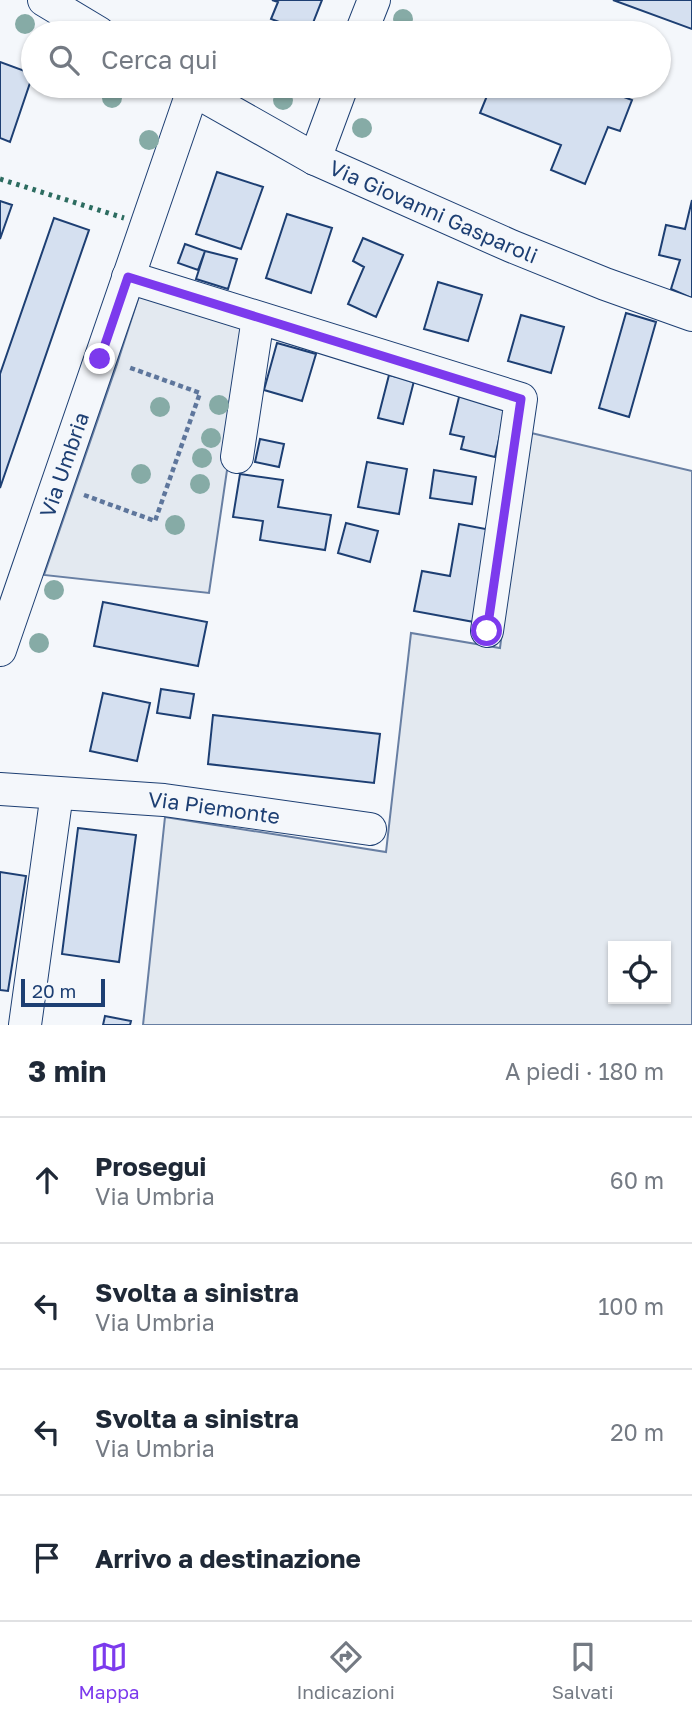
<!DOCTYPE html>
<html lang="it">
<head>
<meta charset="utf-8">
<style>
  body { margin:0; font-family:"Golos Text",sans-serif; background:#f2f2f3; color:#1f2937 }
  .controls { position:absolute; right:21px; bottom:21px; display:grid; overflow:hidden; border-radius:0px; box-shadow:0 2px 5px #0004 }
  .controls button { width:63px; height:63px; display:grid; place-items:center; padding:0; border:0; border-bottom:2px solid #e0e1e3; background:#fff; color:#1f2937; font:35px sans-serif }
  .scale { position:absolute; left:21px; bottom:18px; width:84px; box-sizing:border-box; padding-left:7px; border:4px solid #1d3f73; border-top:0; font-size:19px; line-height:24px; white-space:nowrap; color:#1d3f73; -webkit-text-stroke:5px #f4f7fb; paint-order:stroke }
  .stop { position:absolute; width:21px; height:21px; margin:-16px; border:5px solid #7c3aed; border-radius:50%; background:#fff }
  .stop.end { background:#7c3aed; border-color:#fff; box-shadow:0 2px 7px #0008 }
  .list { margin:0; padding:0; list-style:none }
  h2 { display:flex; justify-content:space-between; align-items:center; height:91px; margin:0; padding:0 28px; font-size:30px }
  h2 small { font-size:23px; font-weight:400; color:#747a83 }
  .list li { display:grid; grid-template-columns:46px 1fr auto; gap:21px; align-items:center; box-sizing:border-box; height:126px; padding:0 28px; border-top:2px solid #e0e1e3 }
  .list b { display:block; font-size:26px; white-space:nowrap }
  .list p { margin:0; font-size:23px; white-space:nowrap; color:#747a83 }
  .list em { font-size:23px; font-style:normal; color:#747a83 }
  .icon { flex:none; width:38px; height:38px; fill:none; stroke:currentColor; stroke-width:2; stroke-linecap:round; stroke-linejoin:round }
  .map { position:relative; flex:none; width:692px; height:1025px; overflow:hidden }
  .search { position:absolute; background:#fff; box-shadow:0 2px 5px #0004; left:21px; right:21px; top:21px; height:77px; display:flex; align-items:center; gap:18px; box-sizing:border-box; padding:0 24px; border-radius:38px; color:#747a83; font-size:26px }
  .sheet { height:595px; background:#fff }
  nav { display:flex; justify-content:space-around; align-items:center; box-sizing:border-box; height:98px; border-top:2px solid #e0e1e3; background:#fff; font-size:19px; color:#747a83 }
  nav a { display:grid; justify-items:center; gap:4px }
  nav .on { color:#7c3aed }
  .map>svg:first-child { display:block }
</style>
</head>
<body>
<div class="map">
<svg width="692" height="1025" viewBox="0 0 692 1025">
  <rect width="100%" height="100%" fill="#f4f7fb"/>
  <!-- green -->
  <path fill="#e3e9f0" stroke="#687fa3" stroke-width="2" fill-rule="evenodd" d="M139,296L248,327L209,593L44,575L117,364Z
    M527,432L692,471V1025H143L165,817L386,852L411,633L500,648ZM613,946H666V999H613Z"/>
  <!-- building -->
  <path fill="#d5e0f0" stroke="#1d3f73" stroke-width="2" d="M272,0H322L309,33L271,19L278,2Z
    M613,0H692V29Z
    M0,62L33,74L10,142L0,138Z
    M491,86H595L632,100L620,131L608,127L585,184L551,170L561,145L480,113Z
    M217,172L263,187L241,249L196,234Z
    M692,200V298L671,289L680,260L659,255L666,225L685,229Z
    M0,201L12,205L0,239Z
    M287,214L332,228L311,293L266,278Z
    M54,218L89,230L0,488V374Z
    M363,238L403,255L376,317L348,304L364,267L353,261Z
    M185,244L205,251L198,270L178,263Z
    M205,251L237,259L228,289L196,279Z
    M438,282L482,295L468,341L424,329Z
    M626,313L656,322L629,417L599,408Z
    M521,315L564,327L551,373L508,361Z
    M277,343L316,354L302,401L264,390Z
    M389,375L414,381L403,424L378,418Z
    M460,393L507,404L495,457L461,449L464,437L450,434Z
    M260,439L284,444L279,467L255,462Z
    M367,462L407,469L399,514L358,507Z
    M434,470L476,477L472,504L430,498Z
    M240,474L283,480L278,507L331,515L325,550L260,540L263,521L233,517Z
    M346,523L378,531L370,562L338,553Z
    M459,524L491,530L474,622L414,611L422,571L450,576Z
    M103,602L207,622L198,666L94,646Z
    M161,689L194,694L190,718L157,713Z
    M103,693L150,703L137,761L90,751Z
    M213,715L380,734L374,783L208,764Z
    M78,828L136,835L119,962L62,954Z
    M0,872L26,876L8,991L0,990Z
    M105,1016L131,1021L130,1025H103Z"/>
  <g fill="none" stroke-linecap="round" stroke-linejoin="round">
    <defs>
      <g id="minor">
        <path d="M44,0L99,33"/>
        <path d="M361,33L374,0"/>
        <path id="s1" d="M186,86L315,159L511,246L605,284L692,315"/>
        <path d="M315,159L342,86"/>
        <path d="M128,277L521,399L487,631"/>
        <path d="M237,457L258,318"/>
        <path id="s2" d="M0,650L193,90"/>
        <path id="s3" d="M0,789L164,800L370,829"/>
        <path d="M25,1025L57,793"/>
      </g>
    </defs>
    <!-- minor casing -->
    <use href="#minor" stroke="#1d3f73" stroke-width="34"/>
    <!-- path -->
    <path stroke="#5e769c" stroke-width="4.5" stroke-dasharray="5 3.5" stroke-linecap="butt" d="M84,495L155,521L200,393L128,367"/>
    <!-- minor -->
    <use href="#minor" stroke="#f4f7fb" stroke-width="32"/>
    <!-- hedge -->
    <path stroke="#2c6c60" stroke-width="5" stroke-dasharray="3.5 5" stroke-linecap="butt" d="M0,179L124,218"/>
  </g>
  <!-- trees -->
  <g fill="#86aba6">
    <circle cx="403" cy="19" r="10"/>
    <circle cx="25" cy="24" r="10"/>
    <circle cx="112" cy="98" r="10"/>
    <circle cx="283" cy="100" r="10"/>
    <circle cx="362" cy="128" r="10"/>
    <circle cx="149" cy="140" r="10"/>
    <circle cx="219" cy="405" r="10"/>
    <circle cx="160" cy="407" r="10"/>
    <circle cx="211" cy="438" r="10"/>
    <circle cx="202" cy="458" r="10"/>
    <circle cx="141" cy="474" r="10"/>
    <circle cx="200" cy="484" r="10"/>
    <circle cx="175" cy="525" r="10"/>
    <circle cx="54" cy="590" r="10"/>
    <circle cx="39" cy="643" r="10"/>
  </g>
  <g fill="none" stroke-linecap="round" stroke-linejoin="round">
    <!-- route -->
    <path stroke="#7c3aed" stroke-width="9" d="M100,359L128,277L521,399L487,631"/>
  </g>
  <g text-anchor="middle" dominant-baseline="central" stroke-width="5" stroke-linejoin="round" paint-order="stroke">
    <!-- street labels -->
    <g font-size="21" fill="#1d3f73" stroke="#f4f7fb">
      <text stroke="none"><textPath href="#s1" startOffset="278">Via Giovanni Gasparoli</textPath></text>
      <text stroke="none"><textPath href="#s2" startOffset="196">Via Umbria</textPath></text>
      <text stroke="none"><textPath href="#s3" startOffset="215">Via Piemonte</textPath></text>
    </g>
  </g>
</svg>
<div class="controls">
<button><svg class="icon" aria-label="locate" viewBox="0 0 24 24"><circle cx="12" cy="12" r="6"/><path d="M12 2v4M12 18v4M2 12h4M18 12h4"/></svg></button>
</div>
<div class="scale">20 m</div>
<div class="stop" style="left:487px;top:631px"></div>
<div class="stop end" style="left:100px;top:359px"></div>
<div class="search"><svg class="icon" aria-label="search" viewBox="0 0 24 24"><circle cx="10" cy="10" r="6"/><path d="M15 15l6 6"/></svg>Cerca qui</div>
</div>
<section class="sheet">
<h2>3 min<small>A piedi · 180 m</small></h2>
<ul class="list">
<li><svg class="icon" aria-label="ahead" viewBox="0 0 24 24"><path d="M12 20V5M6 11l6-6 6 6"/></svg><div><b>Prosegui</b><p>Via Umbria</p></div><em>60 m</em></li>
<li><svg class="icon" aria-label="left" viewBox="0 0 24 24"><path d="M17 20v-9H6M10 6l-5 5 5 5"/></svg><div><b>Svolta a sinistra</b><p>Via Umbria</p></div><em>100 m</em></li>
<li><svg class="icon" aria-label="left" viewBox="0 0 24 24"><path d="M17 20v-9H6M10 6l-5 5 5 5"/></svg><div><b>Svolta a sinistra</b><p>Via Umbria</p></div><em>20 m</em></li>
<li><svg class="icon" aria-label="arrive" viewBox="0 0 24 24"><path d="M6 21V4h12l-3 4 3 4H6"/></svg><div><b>Arrivo a destinazione</b></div></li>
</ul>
</section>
<nav>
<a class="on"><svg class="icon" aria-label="map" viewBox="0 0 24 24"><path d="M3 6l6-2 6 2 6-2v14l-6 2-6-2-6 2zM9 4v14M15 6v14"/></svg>Mappa</a>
<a><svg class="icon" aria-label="directions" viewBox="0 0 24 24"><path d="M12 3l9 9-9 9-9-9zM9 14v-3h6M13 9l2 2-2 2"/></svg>Indicazioni</a>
<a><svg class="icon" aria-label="saved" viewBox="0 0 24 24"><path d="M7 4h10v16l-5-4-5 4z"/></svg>Salvati</a>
</nav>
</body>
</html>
